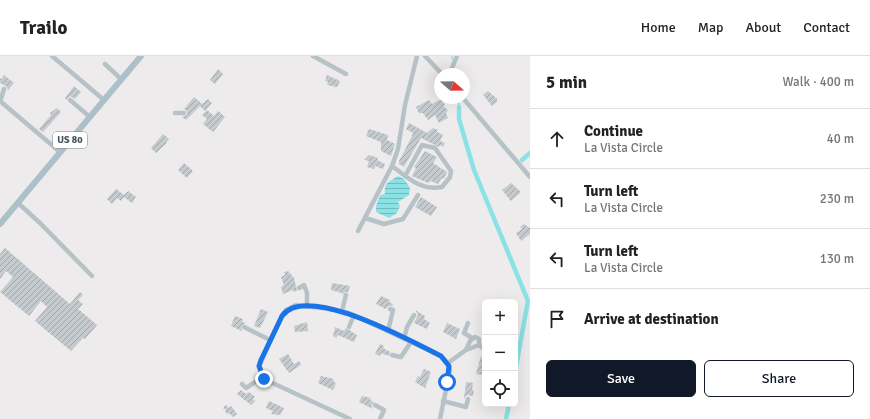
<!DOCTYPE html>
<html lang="en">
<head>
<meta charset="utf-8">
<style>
  body { margin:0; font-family:Signika,sans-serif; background:#f6f6f6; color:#222 }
  .controls { position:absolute; right:12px; bottom:12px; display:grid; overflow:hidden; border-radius:6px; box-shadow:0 4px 16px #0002 }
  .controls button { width:36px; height:36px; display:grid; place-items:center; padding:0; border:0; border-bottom:1px solid #e0e0e0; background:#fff; color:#222; font:20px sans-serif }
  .compass { position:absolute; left:434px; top:12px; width:36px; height:36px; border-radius:50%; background:#fff; box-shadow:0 4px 16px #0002; rotate:110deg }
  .stop { position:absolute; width:12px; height:12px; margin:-9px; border:3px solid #1a73e8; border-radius:50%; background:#fff }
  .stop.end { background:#1a73e8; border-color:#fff; box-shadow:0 1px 4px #0008 }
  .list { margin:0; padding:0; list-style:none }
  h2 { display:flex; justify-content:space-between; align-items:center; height:52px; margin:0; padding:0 16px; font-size:17px }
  h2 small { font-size:13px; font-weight:400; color:#767676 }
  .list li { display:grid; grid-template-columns:26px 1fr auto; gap:12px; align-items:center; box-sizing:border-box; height:60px; padding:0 16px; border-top:1px solid #e0e0e0 }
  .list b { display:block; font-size:15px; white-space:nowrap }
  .list p { margin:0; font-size:13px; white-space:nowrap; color:#767676 }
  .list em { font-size:13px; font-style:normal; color:#767676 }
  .actions { display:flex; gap:8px; padding:12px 16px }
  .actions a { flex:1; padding:9px 0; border:1px solid #111827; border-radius:6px; text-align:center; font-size:14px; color:#111827 }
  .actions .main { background:#111827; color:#fff }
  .icon { flex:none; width:22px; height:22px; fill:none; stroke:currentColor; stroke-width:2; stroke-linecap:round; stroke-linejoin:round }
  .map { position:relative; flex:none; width:530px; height:363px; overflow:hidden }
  header { display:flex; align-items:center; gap:24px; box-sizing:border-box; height:56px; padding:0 20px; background:#fff; border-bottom:1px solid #e0e0e0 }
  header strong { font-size:19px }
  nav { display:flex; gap:22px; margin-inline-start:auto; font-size:14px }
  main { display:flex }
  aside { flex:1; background:#fff }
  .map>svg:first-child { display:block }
</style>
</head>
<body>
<header>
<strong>Trailo</strong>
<nav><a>Home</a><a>Map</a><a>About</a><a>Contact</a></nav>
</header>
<main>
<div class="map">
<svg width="530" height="363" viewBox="0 0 530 363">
  <defs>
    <pattern id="water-rules" width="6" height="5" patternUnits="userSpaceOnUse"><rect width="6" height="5" fill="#8ae2e5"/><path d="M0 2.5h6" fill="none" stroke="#73babc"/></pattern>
    <pattern id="building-hatch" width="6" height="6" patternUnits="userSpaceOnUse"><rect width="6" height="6" fill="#c5cace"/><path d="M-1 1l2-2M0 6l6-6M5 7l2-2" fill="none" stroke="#a2a7aa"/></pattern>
  </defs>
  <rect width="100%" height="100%" fill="#eeebec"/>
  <!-- water -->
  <path fill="url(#water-rules)" d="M398,120L404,123L410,132L409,139L398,146L400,150L397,157L389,162L376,156V150L380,139L385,138C384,126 389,126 398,120Z"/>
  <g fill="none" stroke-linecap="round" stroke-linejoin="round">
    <!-- stream -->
    <path stroke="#8ae2e5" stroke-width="1.5" d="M452,0V3
      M455,15V18
      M458,42L459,51"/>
    <!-- canal -->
    <path stroke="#8ae2e5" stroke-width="4.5" d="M459,51V63L474,114L528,245L515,316
      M522,104L530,97
      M506,363L509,348"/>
  </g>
  <!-- building -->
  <path fill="url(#building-hatch)" d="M218,13L223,18L215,28L210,24Z
    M4,19L14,27L8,34L6,30L0,27V22L2,23Z
    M327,19L340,25L337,31L327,29L328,26L325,25Z
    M74,30L81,36L75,43L70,40L66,44L65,42Z
    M488,35L497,43V46L492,50L483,39Z
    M194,41L202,48L208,43L212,47L205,55L200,50L186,64L182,61L187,59V55L184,53Z
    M441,43L445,49L443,50L448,54L446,57L448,62L439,67L435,59L428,64L423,57H419L416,51L429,44L432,48Z
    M57,52L61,56L43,76L39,73L51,59L50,57Z
    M207,54L214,60L218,55L225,61L213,76L203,68L207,63L202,59Z
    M409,67L427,77L433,72L438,74L437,76L443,79L440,85L445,87L443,91L440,89L439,91L421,82L404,111L399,108V105L412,80L413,77L406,73Z
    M369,73L388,79L387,84L395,88L391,100L381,95V86L366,80Z
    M163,78L169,83L166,86L167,87L156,97L151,92Z
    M425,95L437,101L433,107L447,116L444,122L441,123L438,128L431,125L428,127L412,120L416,112L414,111Z
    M369,99L378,102L377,104L385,108L383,113L375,110L374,113L367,111L369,105L364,104Z
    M184,107L193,115L187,122L178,114Z
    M511,127L521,136L511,145L502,134Z
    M116,133L124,139L128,135L136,141L132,147L124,141L121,145L117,142L112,148L107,143Z
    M421,141L437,151L431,160L415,151Z
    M524,168L530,172V178L521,185L516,177L522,173L520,171Z
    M5,192L70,248L80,236L83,239L78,244L83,248L78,253L97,269L85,283L83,282L71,295L35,265L47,251L41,245L29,260L0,236L13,221L6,215L0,223V198Z
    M288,215L294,222L297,235L294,236L293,234L283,238L281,231L284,229L281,221L285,219L284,216Z
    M332,227L350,230L348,236H345L342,239V237L331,234Z
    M381,240L390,244L389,246L393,248L392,250H388L386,253L376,248Z
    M261,253L268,256L260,272L254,270Z
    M415,254L425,260L424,263L430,267L427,273L414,267L418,259Z
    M235,260L243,263L242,266L246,267L241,270L242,275L231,270Z
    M307,266L308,275L295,276L294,270Z
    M447,267L460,273L456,283L443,276Z
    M335,271L344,275L346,272L357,279L354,286L338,279L336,282L333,280Z
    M380,288L384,290L383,292L390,296L389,300L381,297L380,300L375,298Z
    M288,298L294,308L299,305L301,309L289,317L279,303Z
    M481,300L485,301L483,319L476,318Z
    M424,313L431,316L425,332L415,326L418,320L420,321Z
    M321,320L334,323L333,325L336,327L333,334L318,327Z
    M466,326L473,327L472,334H474L473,340L467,339L464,343Z
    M241,334L246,338L249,336L255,341L253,343L255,345L251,349L237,338Z
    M362,340L371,342L370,344L374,346L371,349L373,353L359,346Z
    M269,345L284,352L280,359L271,358L273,355L266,352Z
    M226,349L229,352L231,350L237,358L233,361L229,357L227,358L225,355L226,354L223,352Z"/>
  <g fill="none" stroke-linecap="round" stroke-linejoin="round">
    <!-- minor -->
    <path stroke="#b7c2c7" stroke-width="4.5" d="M52,0L104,44
      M313,0L346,18
      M425,0L442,18
      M105,8L121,23
      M447,18L452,12L457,0
      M463,42L530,121
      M70,44L90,61
      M0,45L60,96
      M0,46L4,33
      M175,57H184
      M392,110C408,122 421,135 442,131L450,121L451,115L435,92L422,89L405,120
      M18,147L40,167L92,220
      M365,162L384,168L403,163L418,139
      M358,175L392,110L398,93L405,49L417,0
      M299,232L304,229L307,237V251
      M342,255L346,239
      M468,267L464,277L472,282
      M244,271L270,284
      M349,271L354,259
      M388,275L393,254L390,253
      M404,283L407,271L414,259
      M479,289L485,294
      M392,299L401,301L411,286
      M448,307L466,294L479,289V283L475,281L470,285L466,294
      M242,328L246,332L263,321
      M443,345L466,351L468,343
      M375,349L384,354L380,363
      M350,363L264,323L259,310L282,260L286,254L296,249L331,253L349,257L441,300L448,307L450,314L440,363"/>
    <!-- major -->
    <path stroke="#acc0c9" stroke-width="6" d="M0,168L141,0"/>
  </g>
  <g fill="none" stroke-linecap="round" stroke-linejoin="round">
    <!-- route -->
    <path stroke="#1a73e8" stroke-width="5" d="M264,323L259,310L261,304L282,260C306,226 412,286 441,300L449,310L447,326"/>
  </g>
  <g text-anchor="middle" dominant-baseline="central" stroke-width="3" stroke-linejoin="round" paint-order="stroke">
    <!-- shield labels -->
    <rect fill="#fff" stroke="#7d8689" stroke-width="1" x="53" y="76" width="34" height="16" rx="3"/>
    <g font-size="10" font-weight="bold" fill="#455257">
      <text x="70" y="84">US 80</text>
    </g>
  </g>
</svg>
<div class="controls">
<button>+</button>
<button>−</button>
<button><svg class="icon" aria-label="locate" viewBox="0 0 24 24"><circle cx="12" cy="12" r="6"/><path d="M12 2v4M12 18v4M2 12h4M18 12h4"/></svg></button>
</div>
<svg class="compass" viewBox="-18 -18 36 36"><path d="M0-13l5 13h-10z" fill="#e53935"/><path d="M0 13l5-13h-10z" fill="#767676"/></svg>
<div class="stop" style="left:447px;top:326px"></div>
<div class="stop end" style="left:264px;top:323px"></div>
</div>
<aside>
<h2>5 min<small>Walk · 400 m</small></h2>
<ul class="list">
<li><svg class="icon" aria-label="ahead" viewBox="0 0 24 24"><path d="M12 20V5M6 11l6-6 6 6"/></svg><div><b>Continue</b><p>La Vista Circle</p></div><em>40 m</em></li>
<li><svg class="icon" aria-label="left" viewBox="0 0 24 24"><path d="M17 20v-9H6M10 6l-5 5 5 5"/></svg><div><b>Turn left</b><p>La Vista Circle</p></div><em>230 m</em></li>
<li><svg class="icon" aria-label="left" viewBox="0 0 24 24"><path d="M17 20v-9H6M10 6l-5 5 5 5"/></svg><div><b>Turn left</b><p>La Vista Circle</p></div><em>130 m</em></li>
<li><svg class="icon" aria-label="arrive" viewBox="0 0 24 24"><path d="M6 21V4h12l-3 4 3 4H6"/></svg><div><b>Arrive at destination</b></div></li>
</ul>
<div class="actions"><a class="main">Save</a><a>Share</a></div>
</aside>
</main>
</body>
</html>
